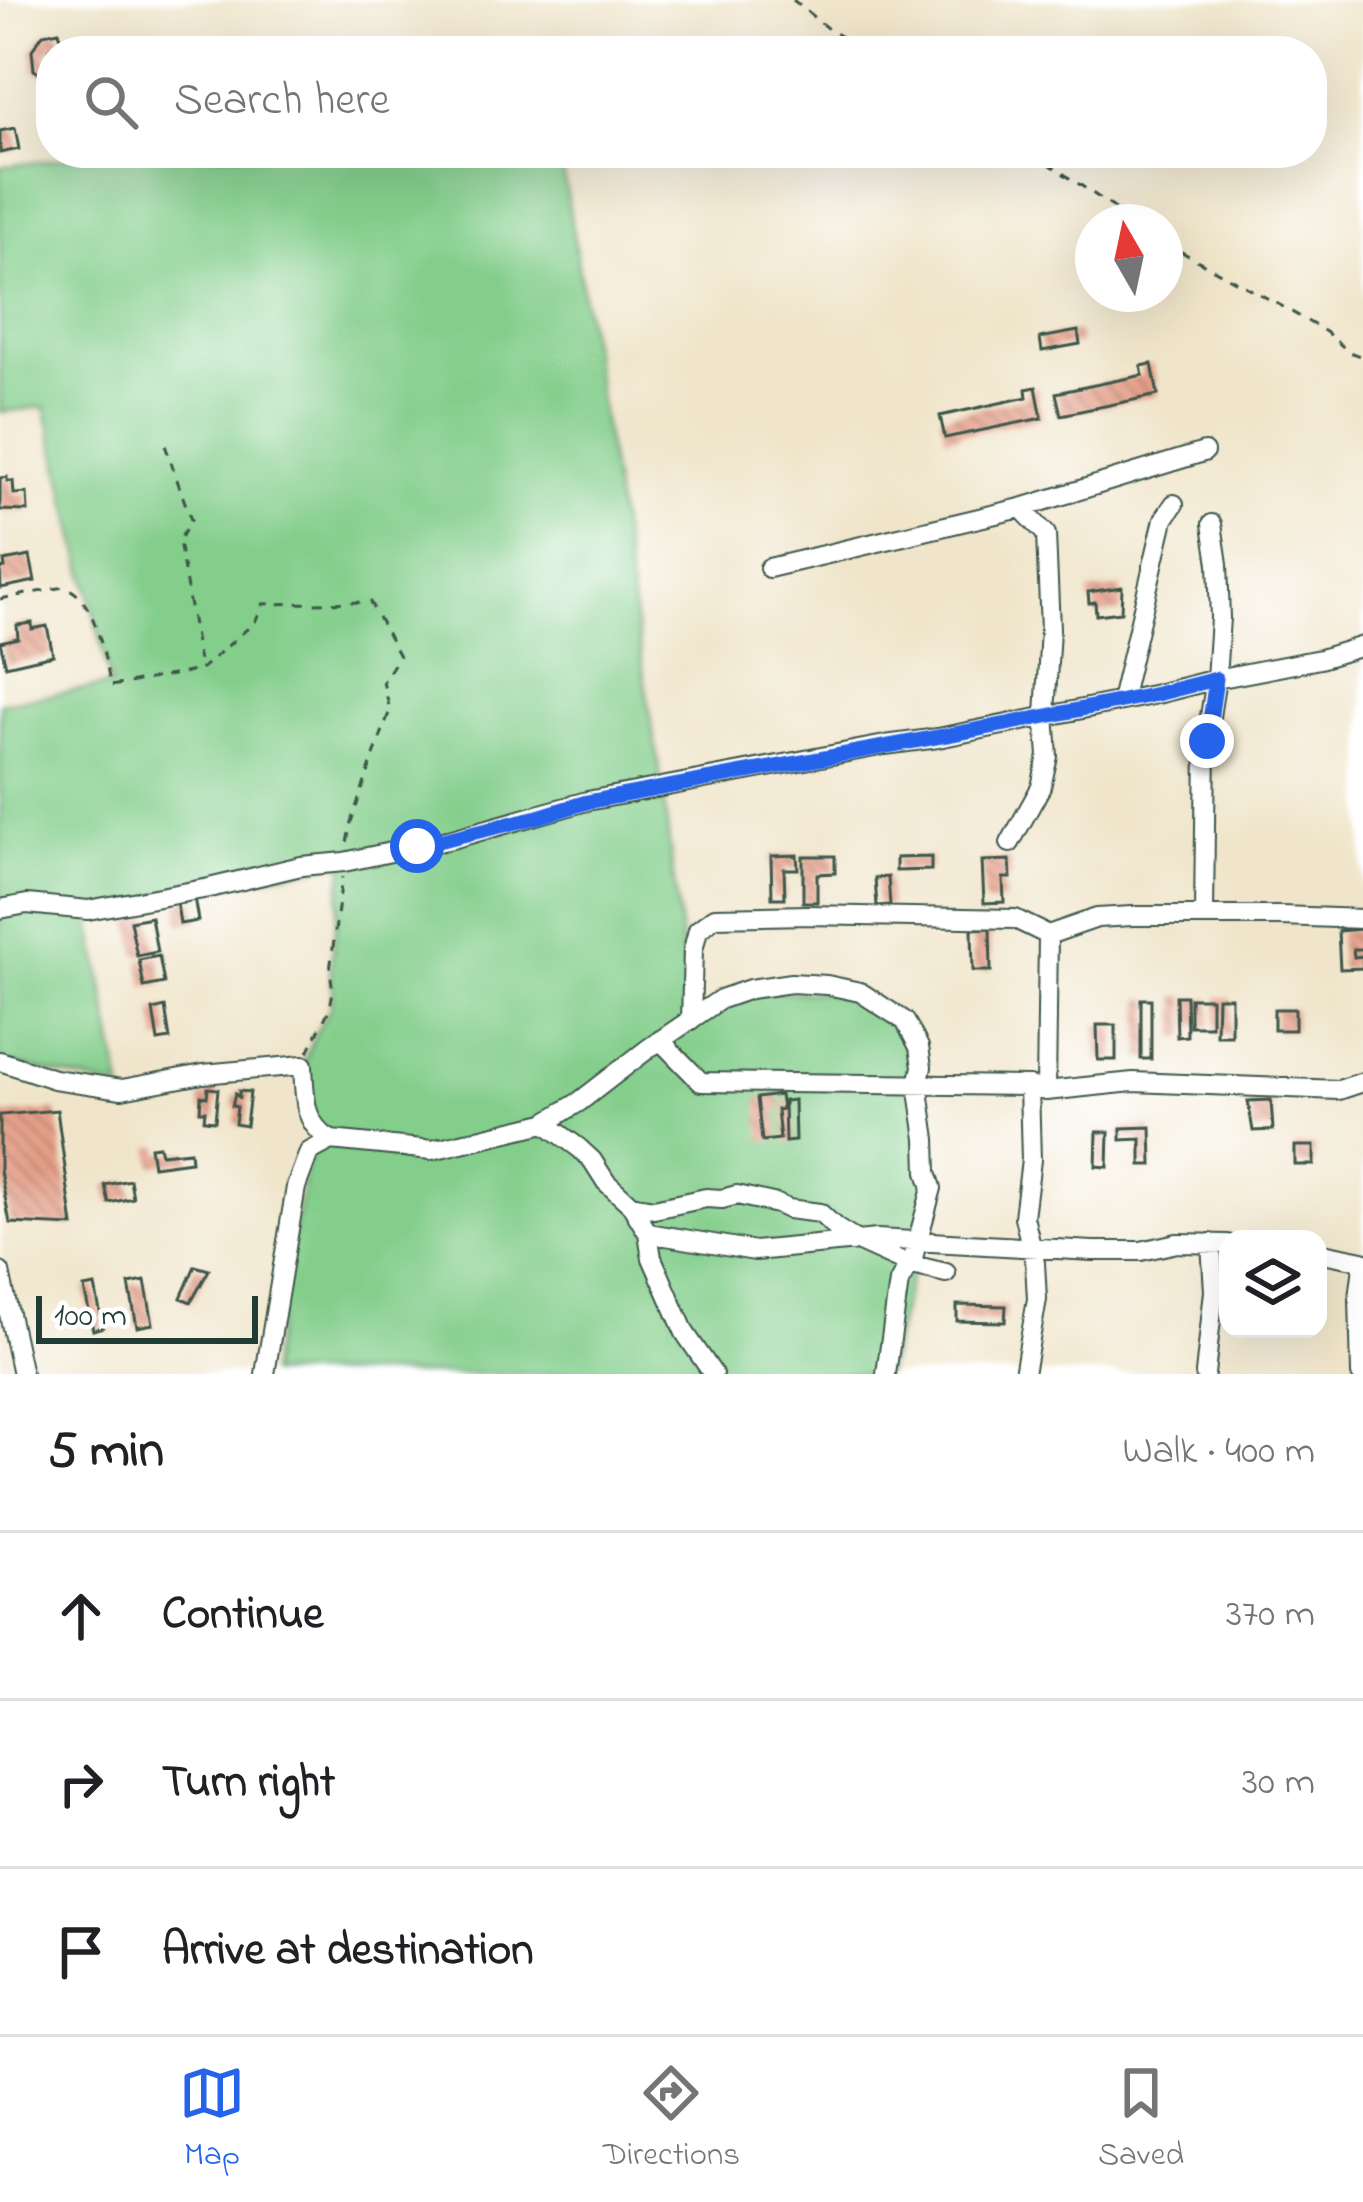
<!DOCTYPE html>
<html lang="en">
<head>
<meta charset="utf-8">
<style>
  body { margin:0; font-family:"Indie Flower",sans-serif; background:#f2f2f2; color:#202124 }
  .controls { position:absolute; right:36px; bottom:36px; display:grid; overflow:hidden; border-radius:24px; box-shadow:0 12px 48px #0002 }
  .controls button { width:108px; height:108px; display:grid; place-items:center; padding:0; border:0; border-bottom:3px solid #e0e0e0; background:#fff; color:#202124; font:60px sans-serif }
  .compass { position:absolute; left:1075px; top:204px; width:108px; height:108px; border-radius:50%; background:#fff; box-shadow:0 12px 48px #0002; rotate:351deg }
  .scale { position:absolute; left:36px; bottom:30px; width:222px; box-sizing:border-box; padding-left:12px; border:6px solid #1f3d34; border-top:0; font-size:33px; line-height:42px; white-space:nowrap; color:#1f3d34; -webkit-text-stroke:9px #fff; paint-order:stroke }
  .stop { position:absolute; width:36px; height:36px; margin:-27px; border:9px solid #2563eb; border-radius:50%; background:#fff }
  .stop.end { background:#2563eb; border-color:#fff; box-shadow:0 3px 12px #0008 }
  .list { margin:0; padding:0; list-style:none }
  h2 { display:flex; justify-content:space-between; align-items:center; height:156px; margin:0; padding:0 48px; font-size:51px }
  h2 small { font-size:39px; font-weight:400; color:#757577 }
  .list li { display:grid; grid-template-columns:78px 1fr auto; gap:36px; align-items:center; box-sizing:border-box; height:168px; padding:0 48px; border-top:3px solid #e0e0e0 }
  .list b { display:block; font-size:45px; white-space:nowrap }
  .list em { font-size:39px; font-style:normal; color:#757577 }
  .icon { flex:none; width:66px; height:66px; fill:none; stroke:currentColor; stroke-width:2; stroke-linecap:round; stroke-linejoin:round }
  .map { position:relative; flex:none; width:1363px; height:1374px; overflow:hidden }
  .search { position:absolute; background:#fff; box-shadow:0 12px 48px #0002; left:36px; right:36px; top:36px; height:132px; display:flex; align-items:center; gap:30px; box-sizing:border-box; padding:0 42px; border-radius:48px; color:#757577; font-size:45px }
  .sheet { height:660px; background:#fff }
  nav { display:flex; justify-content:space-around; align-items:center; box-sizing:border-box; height:168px; border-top:3px solid #e0e0e0; background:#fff; font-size:33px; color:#757577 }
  nav a { display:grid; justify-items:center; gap:6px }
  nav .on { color:#2563eb }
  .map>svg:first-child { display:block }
</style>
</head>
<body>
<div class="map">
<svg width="1363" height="1374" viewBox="0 0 1363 1374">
  <defs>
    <pattern id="building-back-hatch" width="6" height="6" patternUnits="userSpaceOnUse" patternTransform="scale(3)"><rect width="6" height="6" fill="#e59f88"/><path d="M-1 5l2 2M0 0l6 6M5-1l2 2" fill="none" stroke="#b98370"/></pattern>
  </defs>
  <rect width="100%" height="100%" fill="#fff"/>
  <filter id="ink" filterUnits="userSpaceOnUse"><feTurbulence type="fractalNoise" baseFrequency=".00833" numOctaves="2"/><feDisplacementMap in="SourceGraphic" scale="24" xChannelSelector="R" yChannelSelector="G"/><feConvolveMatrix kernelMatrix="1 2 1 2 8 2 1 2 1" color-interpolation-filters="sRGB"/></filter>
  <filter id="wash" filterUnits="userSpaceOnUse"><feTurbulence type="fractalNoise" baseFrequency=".004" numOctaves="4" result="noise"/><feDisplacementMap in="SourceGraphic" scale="48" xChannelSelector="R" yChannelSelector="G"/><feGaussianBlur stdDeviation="2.7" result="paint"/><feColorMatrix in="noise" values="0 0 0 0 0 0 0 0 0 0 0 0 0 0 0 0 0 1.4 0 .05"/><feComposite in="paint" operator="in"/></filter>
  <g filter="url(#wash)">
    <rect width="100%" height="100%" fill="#f0e5ca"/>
    <!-- green -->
    <path fill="#83ce8b" stroke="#518660" stroke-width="3" d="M102,153H560L662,787L691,1019L741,992H860L919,1047L932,1188L886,1374H268L309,1152L330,1140L308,1118L303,1065L314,1036L330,1008L333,991L330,971L344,862L89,911L122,1089L0,1061V703L111,685L45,407L0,412V167Z"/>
    <g id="blocks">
      <!-- building -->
      <path fill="url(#building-back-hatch)" d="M59,31L63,46L51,47L46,56L51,66V81L34,70L32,50L43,34Z
        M15,128L19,149L0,153V131Z
        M1078,331L1080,344L1042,351L1040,338Z
        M1152,364L1158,395L1061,415L1056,393L1143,375L1141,366Z
        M1036,387L1042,418L945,438L940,416L1027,397L1026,389Z
        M7,477V481H13L14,494L27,493L28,511L0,510V478Z
        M30,556L35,581L1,588L0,569L5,568L4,561Z
        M1122,587L1121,612L1096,615L1095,602L1089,603L1088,592Z
        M32,623V629L47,626L53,655L6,666L0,642L18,638L17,625Z
        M797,855L798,869H784L785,898H772L771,856Z
        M803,856H835V873L817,874V902H803Z
        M931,857V870L896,871V858Z
        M1010,860L1011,878H1003L1004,902L984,903L982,861Z
        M888,877L890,905L877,906L875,878Z
        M194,897L198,921L180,924L177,904L183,903L182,898Z
        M151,917L157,952L137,956L130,921Z
        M990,928L991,971H973L972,929Z
        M1363,929V949H1353L1354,957L1363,956V968L1340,969L1338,931Z
        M159,956L164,983L144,987L139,960Z
        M1176,996H1186L1187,1036L1177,1037Z
        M1217,997H1231V1035H1216Z
        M1190,998H1211V1026H1190Z
        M1141,999H1151V1059H1141Z
        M165,1007L170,1039L158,1041L153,1010Z
        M1274,1009H1295V1030H1274Z
        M1097,1025H1116V1060H1098Z
        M208,1088L218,1089L215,1121L204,1120L205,1111H200L201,1096L207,1097Z
        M239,1091L250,1092L246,1126L235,1124L237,1107L232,1106L235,1094L239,1097Z
        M780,1095L782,1109L777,1110L780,1139L762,1141L757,1098Z
        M794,1100L795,1141L785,1142L784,1101Z
        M1271,1100L1273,1130L1253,1131L1248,1101Z
        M57,1110L73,1226L10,1223L0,1171V1115Z
        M1151,1127L1152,1165H1141V1139L1121,1140V1128Z
        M1097,1132H1109L1108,1167L1096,1166Z
        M159,1146L161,1154L190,1151L191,1161L153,1166L150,1147Z
        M1295,1146H1314V1165H1295Z
        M130,1180L133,1198L109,1203L105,1185Z
        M195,1266L209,1270L191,1302L181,1298Z
        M145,1281L153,1324L137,1327L129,1284Z
        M95,1286L103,1327L93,1330L84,1288Z
        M957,1305L1006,1306L1005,1322L957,1321Z"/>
    </g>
  </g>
  <g filter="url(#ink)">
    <use href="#blocks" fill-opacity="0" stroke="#3e564a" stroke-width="3"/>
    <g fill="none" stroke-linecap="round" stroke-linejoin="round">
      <defs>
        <path id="minor" d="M769,568L1021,508L1204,452
          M1121,701L1164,519L1174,504
          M1010,843L1041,787L1048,756L1045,715L1050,629L1046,534L1021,508
          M0,909L27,904L88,910L209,888L301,866L344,862L452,839L587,801L885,745L938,738L1157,694L1216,679L1320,659L1363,646
          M1204,916L1206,741L1216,679L1220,618L1218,564L1212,524
          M691,1020L693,950L698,930L715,917L808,915L1015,919L1048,935L1097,918L1132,916H1281L1363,919
          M660,1040L701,1082L1029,1086
          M0,1061L54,1079L122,1089L203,1074L303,1065C305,1096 302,1123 331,1140L432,1150L545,1123L579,1102L649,1048L721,999L750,989L791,983L827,985L860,992L905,1021L919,1047L922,1067L918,1084L926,1139L927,1172L932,1188L913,1258L899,1282L886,1374
          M1046,1091L1048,935
          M545,1123L579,1148L592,1160L606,1182L631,1205L648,1233L652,1258L685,1333L713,1374
          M631,1205L654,1209L706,1198L722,1199L737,1195L777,1204L788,1209L820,1213L836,1228L857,1241L908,1264L946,1273
          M648,1233L755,1251L877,1239L1093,1251H1141L1177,1243L1228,1244
          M1318,1252L1363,1261
          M0,1272L22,1374
          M265,1374L296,1187L309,1152L331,1140
          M1024,1374L1037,1299L1035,1263L1024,1217L1031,1160L1029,1086L1046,1091L1133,1082L1339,1090L1363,1082
          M1205,1374L1214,1291L1211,1243
          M1361,1374L1359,1298L1363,1266"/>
      </defs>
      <!-- minor casing -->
      <use href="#minor" stroke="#3e564a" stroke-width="22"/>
      <!-- path -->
      <path stroke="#3e564a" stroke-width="3" stroke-dasharray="9 9" stroke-linecap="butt" d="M793,0L828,29L865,51
        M1033,153L1135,222
        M1165,243L1278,304L1326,332L1349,352L1363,357
        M165,445L191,520L179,541L200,668
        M0,599L64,587C96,596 104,658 111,686L200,670L255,622L263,604L370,602L399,656L383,682L390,710L351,822L347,843
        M308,1052L330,1008L333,991L330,971L342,877"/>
      <!-- minor -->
      <use href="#minor" stroke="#fff" stroke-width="18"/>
    </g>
  </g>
  <g fill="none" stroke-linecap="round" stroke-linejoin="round" filter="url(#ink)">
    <!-- route -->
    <path stroke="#2563eb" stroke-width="15" d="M417,846L538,817L587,802L1007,724L1157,694L1216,679L1207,741"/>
  </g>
</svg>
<div class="controls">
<button><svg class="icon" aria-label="layers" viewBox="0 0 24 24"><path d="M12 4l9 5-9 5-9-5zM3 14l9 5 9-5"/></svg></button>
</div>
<svg class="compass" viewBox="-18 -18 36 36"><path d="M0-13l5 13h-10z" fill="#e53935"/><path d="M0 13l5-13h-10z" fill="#757577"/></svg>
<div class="scale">100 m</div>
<div class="stop" style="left:417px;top:846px"></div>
<div class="stop end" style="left:1207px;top:741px"></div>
<div class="search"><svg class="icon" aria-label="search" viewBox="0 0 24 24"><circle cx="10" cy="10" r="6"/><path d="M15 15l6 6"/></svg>Search here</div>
</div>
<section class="sheet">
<h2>5 min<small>Walk · 400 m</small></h2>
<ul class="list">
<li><svg class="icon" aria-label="ahead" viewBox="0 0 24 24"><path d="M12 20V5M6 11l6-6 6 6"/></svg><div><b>Continue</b></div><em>370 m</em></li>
<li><svg class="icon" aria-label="right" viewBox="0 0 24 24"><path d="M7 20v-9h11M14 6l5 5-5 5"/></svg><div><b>Turn right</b></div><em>30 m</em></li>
<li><svg class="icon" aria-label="arrive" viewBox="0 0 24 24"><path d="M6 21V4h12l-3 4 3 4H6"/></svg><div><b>Arrive at destination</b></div></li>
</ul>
</section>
<nav>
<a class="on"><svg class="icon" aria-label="map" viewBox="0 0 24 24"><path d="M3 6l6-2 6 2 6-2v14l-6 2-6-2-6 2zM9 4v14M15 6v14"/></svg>Map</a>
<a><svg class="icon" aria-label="directions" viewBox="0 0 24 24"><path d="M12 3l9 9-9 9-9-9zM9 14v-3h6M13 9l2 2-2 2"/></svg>Directions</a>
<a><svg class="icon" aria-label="saved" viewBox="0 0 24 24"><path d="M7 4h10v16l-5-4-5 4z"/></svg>Saved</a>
</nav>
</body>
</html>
